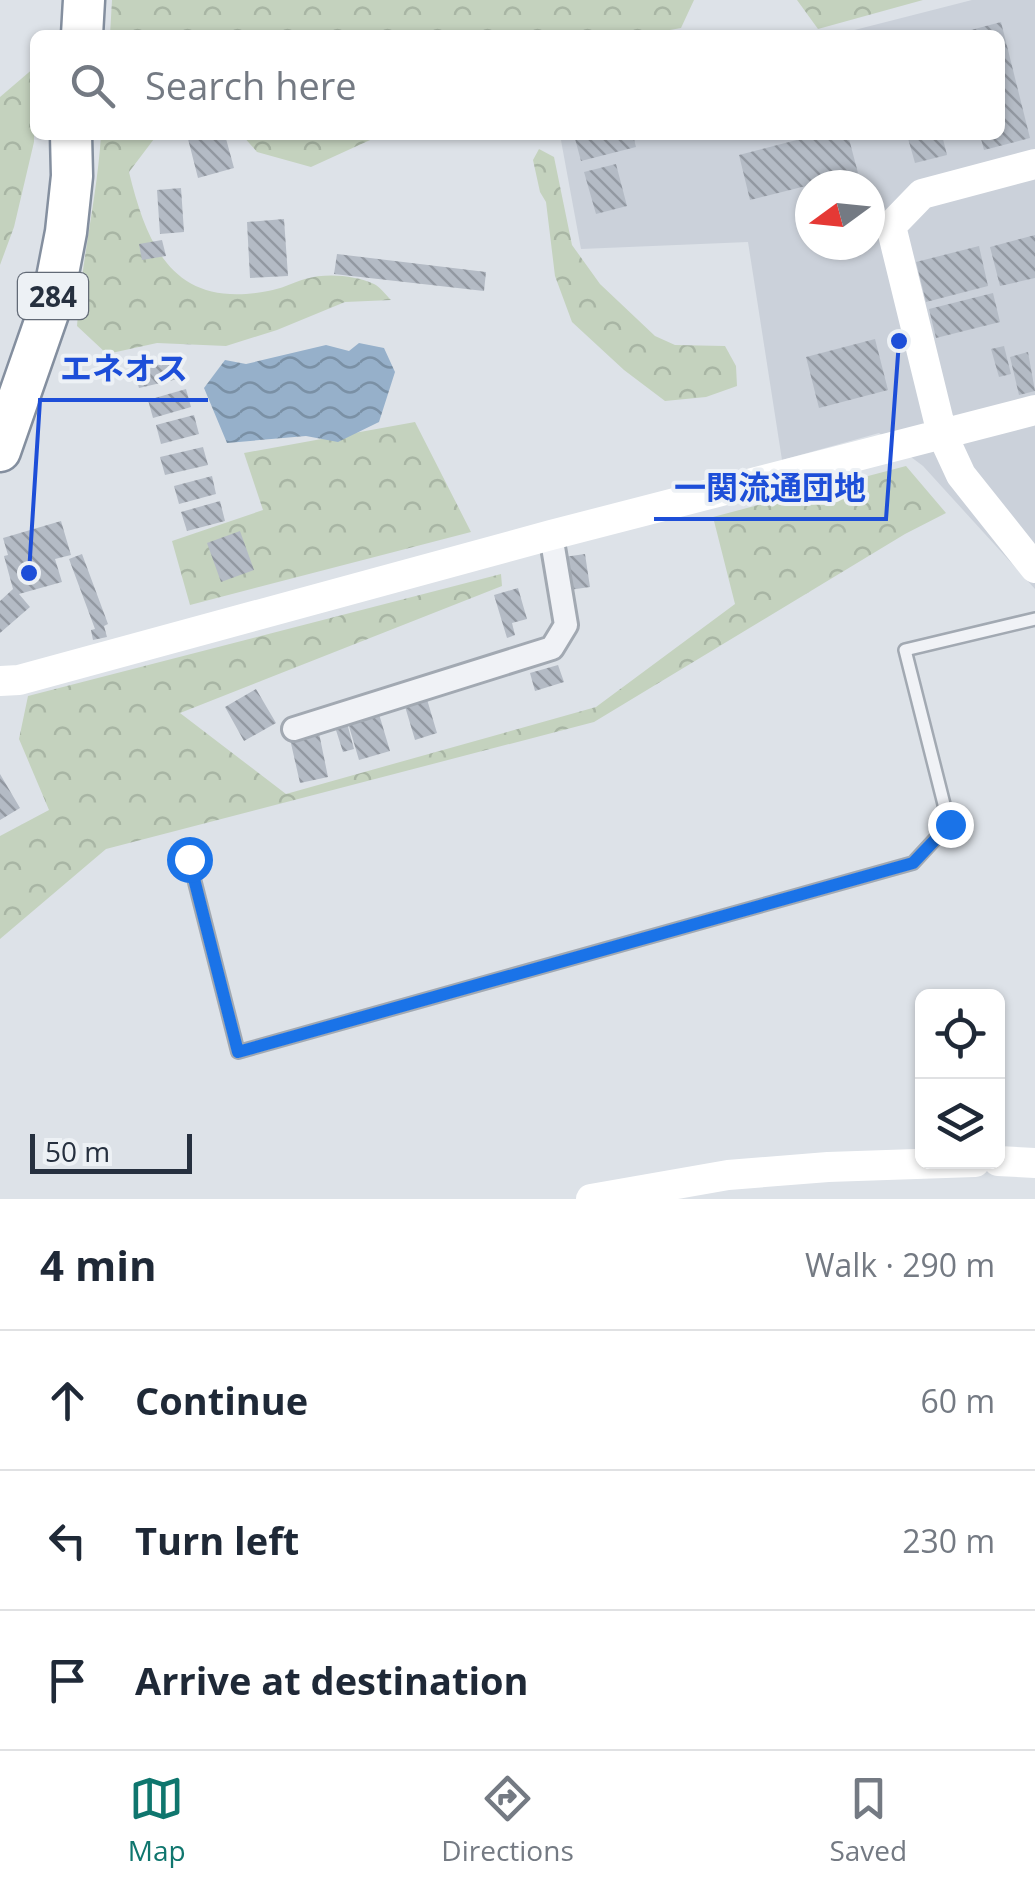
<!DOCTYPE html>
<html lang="en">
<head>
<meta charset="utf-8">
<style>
  body { margin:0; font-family:"Open Sans","Noto Sans JP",sans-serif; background:#f6f6f7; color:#1f2937 }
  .controls { position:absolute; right:30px; bottom:30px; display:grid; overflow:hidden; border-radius:15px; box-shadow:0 2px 8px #0004 }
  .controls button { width:90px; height:90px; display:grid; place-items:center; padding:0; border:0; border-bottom:2px solid #e0e1e3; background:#fff; color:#1f2937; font:50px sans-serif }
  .compass { position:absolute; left:795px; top:170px; width:90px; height:90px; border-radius:50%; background:#fff; box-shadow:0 2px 8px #0004; rotate:255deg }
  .scale { position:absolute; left:30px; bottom:25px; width:162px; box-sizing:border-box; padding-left:10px; border:5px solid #26303f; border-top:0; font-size:28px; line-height:35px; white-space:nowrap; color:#26303f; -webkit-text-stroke:8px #edf1f5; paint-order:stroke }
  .stop { position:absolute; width:30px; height:30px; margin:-22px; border:8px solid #1a73e8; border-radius:50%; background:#fff }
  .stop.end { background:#1a73e8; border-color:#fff; box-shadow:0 2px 10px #0008 }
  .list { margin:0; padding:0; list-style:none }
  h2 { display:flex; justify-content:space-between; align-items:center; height:130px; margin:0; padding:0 40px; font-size:42px }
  h2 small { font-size:32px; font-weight:400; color:#747a83 }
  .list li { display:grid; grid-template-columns:65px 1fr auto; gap:30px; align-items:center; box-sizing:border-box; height:140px; padding:0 40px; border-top:2px solid #e0e1e3 }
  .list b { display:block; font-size:38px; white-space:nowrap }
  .list em { font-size:32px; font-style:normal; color:#747a83 }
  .icon { flex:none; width:55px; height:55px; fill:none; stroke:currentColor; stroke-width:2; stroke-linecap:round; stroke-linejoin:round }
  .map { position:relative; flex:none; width:1035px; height:1199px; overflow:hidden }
  .search { position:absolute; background:#fff; box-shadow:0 2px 8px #0004; left:30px; right:30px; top:30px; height:110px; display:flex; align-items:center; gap:25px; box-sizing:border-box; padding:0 35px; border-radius:15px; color:#747a83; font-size:38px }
  .sheet { height:550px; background:#fff }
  nav { display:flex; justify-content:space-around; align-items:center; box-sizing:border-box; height:140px; border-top:2px solid #e0e1e3; background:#fff; font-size:28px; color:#747a83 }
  nav a { display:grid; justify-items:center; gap:5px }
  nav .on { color:#0f766e }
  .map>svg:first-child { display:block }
</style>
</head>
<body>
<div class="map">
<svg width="1035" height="1199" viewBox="0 0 1035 1199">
  <defs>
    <pattern id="forest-crowns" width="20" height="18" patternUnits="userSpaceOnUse" patternTransform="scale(2.5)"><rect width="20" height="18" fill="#c4d2be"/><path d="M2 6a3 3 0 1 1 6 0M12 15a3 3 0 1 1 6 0" fill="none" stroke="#a8b5a4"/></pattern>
    <pattern id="water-waves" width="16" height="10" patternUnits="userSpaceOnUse" patternTransform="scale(2.5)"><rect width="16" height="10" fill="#96b0ca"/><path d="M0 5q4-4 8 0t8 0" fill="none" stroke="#7a90a5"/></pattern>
    <pattern id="building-back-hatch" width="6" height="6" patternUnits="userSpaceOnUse" patternTransform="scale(2.5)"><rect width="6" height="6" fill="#b4bbc5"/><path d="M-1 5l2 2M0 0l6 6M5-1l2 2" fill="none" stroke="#9298a1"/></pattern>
  </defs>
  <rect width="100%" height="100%" fill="#dde2e8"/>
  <!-- built -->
  <path fill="#cbd1da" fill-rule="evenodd" d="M972,0H1035V589L923,466L879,433L782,460L748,242L581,249L560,135H1000V35H835ZM810,185H870V245H810Z"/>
  <!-- forest -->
  <path fill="url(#forest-crowns)" d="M112,0H694L681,28L643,35H110Z
    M797,0H923L818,29Z
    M35,67L34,142L14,227L0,265V97Z
    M101,135H157L129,172C148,250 175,309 268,291C281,289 292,283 305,279C326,273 354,275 374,284C380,287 386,295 391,300L345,302L277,330L226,346L157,343L107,354L77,326C81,262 97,199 101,135Z
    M242,135H381L311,167L257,152Z
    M539,149L554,157L572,245L600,284L655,336L675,345L725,346L736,366L737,386L706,397L665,401L624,370L572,322L555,276L546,202L540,192L533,160Z
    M415,422L471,532L190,605L172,541L263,510L244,453Z
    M906,466L946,513L905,534L594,722L106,849L0,939V836L49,810L19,739L28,696L501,574L502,586L180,713L286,794L596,707L735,604L713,517Z"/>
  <!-- water -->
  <path fill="url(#water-waves)" d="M359,343L384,348L395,372L379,422L338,442L306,436L227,443L204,388L225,360L246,364L326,345L349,351Z"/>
  <!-- building -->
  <path fill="url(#building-back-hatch)" d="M1001,22L1030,138L984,150L980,135H1000V35L956,34Z
    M187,135H225L234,168L198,178Z
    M574,135H633L636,147L581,161Z
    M816,135H848L858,173L750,200L739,155Z
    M907,135H942L947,155L915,163Z
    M616,164L627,206L596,214L584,172Z
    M181,188L184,232L160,234L157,190Z
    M284,219L288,276L250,278L247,222Z
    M1035,235V278L1000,286L990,247Z
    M162,240L166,256L142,260L139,244Z
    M979,246L988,286L926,302L916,262Z
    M337,254L486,272L484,291L334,274Z
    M993,293L1000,322L936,338L929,309Z
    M875,339L888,390L819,408L806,357Z
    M1004,346L1011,374L999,377L991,349Z
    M1028,352L1035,391L1019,395L1010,357Z
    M178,360L182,378L139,388L134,371Z
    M186,389L191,407L153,418L148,400Z
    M194,415L199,434L161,444L156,425Z
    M203,447L208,465L165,475L160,457Z
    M212,476L216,494L179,504L174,486Z
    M220,501L225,521L187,531L181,512Z
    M61,521L71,555L55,559L62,582L19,594L30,607L0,633V601L13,589L4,556L8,555L3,538Z
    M240,531L254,570L221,582L207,543Z
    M82,554L108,624L104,626L107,637L93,640L91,630L95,629L69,559Z
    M585,554L590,587L569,590L564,557Z
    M518,588L527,619L512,623L515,635L507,638L494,595Z
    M558,665L564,682L535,691L530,673Z
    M256,689L276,723L244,741L225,707Z
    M426,696L437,733L415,740L404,703Z
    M379,714L390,751L359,760L348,723Z
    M347,723L354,749L343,752L335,727Z
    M319,733L328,777L300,783L290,739Z
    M0,774L20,808L0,820Z"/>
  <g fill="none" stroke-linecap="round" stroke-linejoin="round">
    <defs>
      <path id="lane" d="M189,859L238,1052L913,863L949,824L905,650L1035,619"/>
      <path id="street" d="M294,729L552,648L566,625L551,535"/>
      <path id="highway" d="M82,35L84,0
        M0,451L53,299L66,232L72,176L71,135"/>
    </defs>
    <!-- lane casing -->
    <use href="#lane" stroke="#a2a9b2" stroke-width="16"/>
    <!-- street casing -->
    <use href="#street" stroke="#a2a9b2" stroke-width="28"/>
    <!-- highway casing -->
    <use href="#highway" stroke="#848f9f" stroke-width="45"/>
    <!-- lane -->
    <use href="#lane" stroke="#f0f2f6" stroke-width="11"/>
    <!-- street -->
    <use href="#street" stroke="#f0f2f6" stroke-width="22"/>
    <!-- secondary -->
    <path stroke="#fff" stroke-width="30" d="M1035,164L922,194L891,226L942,434L961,475L1035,568
      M0,681L19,680L551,535L1035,410
      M998,1161L1035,1163
      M591,1199L728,1175L828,1167L975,1162"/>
    <!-- highway -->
    <use href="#highway" stroke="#fff" stroke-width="40"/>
  </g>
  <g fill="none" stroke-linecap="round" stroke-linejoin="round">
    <!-- route -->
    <path stroke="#1a73e8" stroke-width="12" d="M189,859L238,1052L913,863L950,824"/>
  </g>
  <g text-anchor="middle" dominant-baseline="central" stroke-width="8" stroke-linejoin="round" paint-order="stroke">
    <!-- shield labels -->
    <rect fill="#edf1f5" stroke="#626a76" stroke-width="2.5" x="18" y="273" width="70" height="46" rx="8"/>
    <g font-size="28" font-weight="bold" fill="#26303f">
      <text x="53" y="296">284</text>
    </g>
  </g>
  <!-- callouts -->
  <path fill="none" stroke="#1d4ed8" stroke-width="4" d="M29 573L40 400H208M899 341L886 519H654"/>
  <g fill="#1d4ed8" stroke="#edf1f5" stroke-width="4">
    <circle cx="29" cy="573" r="10"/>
    <circle cx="899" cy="341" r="10"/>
  </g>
  <g font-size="32" text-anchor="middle" font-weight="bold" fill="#1d4ed8" stroke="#edf1f5" stroke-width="8" stroke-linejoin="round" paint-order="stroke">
    <text x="124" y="380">エネオス</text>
    <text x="770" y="499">一関流通団地</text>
  </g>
</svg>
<div class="controls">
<button><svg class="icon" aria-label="locate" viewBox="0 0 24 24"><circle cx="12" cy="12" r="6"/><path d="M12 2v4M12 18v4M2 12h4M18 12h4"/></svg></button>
<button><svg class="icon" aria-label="layers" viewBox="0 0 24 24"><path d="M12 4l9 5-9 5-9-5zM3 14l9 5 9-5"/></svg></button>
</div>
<svg class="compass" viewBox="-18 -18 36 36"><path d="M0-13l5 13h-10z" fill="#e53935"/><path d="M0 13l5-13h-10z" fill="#747a83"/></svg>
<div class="scale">50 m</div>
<div class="stop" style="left:189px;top:859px"></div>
<div class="stop end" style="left:950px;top:824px"></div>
<div class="search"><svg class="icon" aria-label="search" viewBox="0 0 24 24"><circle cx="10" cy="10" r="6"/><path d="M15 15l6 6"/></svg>Search here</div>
</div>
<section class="sheet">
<h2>4 min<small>Walk · 290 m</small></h2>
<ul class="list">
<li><svg class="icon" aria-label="ahead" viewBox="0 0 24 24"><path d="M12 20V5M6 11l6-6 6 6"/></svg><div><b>Continue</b></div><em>60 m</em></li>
<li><svg class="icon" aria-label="left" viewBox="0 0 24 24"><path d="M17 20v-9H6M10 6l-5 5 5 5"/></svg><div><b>Turn left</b></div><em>230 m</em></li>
<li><svg class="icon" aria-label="arrive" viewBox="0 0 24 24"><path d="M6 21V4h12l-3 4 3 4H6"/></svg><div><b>Arrive at destination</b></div></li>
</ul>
</section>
<nav>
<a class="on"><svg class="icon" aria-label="map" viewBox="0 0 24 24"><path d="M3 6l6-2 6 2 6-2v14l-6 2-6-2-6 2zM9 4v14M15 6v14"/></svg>Map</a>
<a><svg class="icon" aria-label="directions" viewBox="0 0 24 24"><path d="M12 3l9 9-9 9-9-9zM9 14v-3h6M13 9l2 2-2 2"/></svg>Directions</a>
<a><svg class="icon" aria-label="saved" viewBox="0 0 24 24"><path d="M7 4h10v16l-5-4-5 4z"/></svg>Saved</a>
</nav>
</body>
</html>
